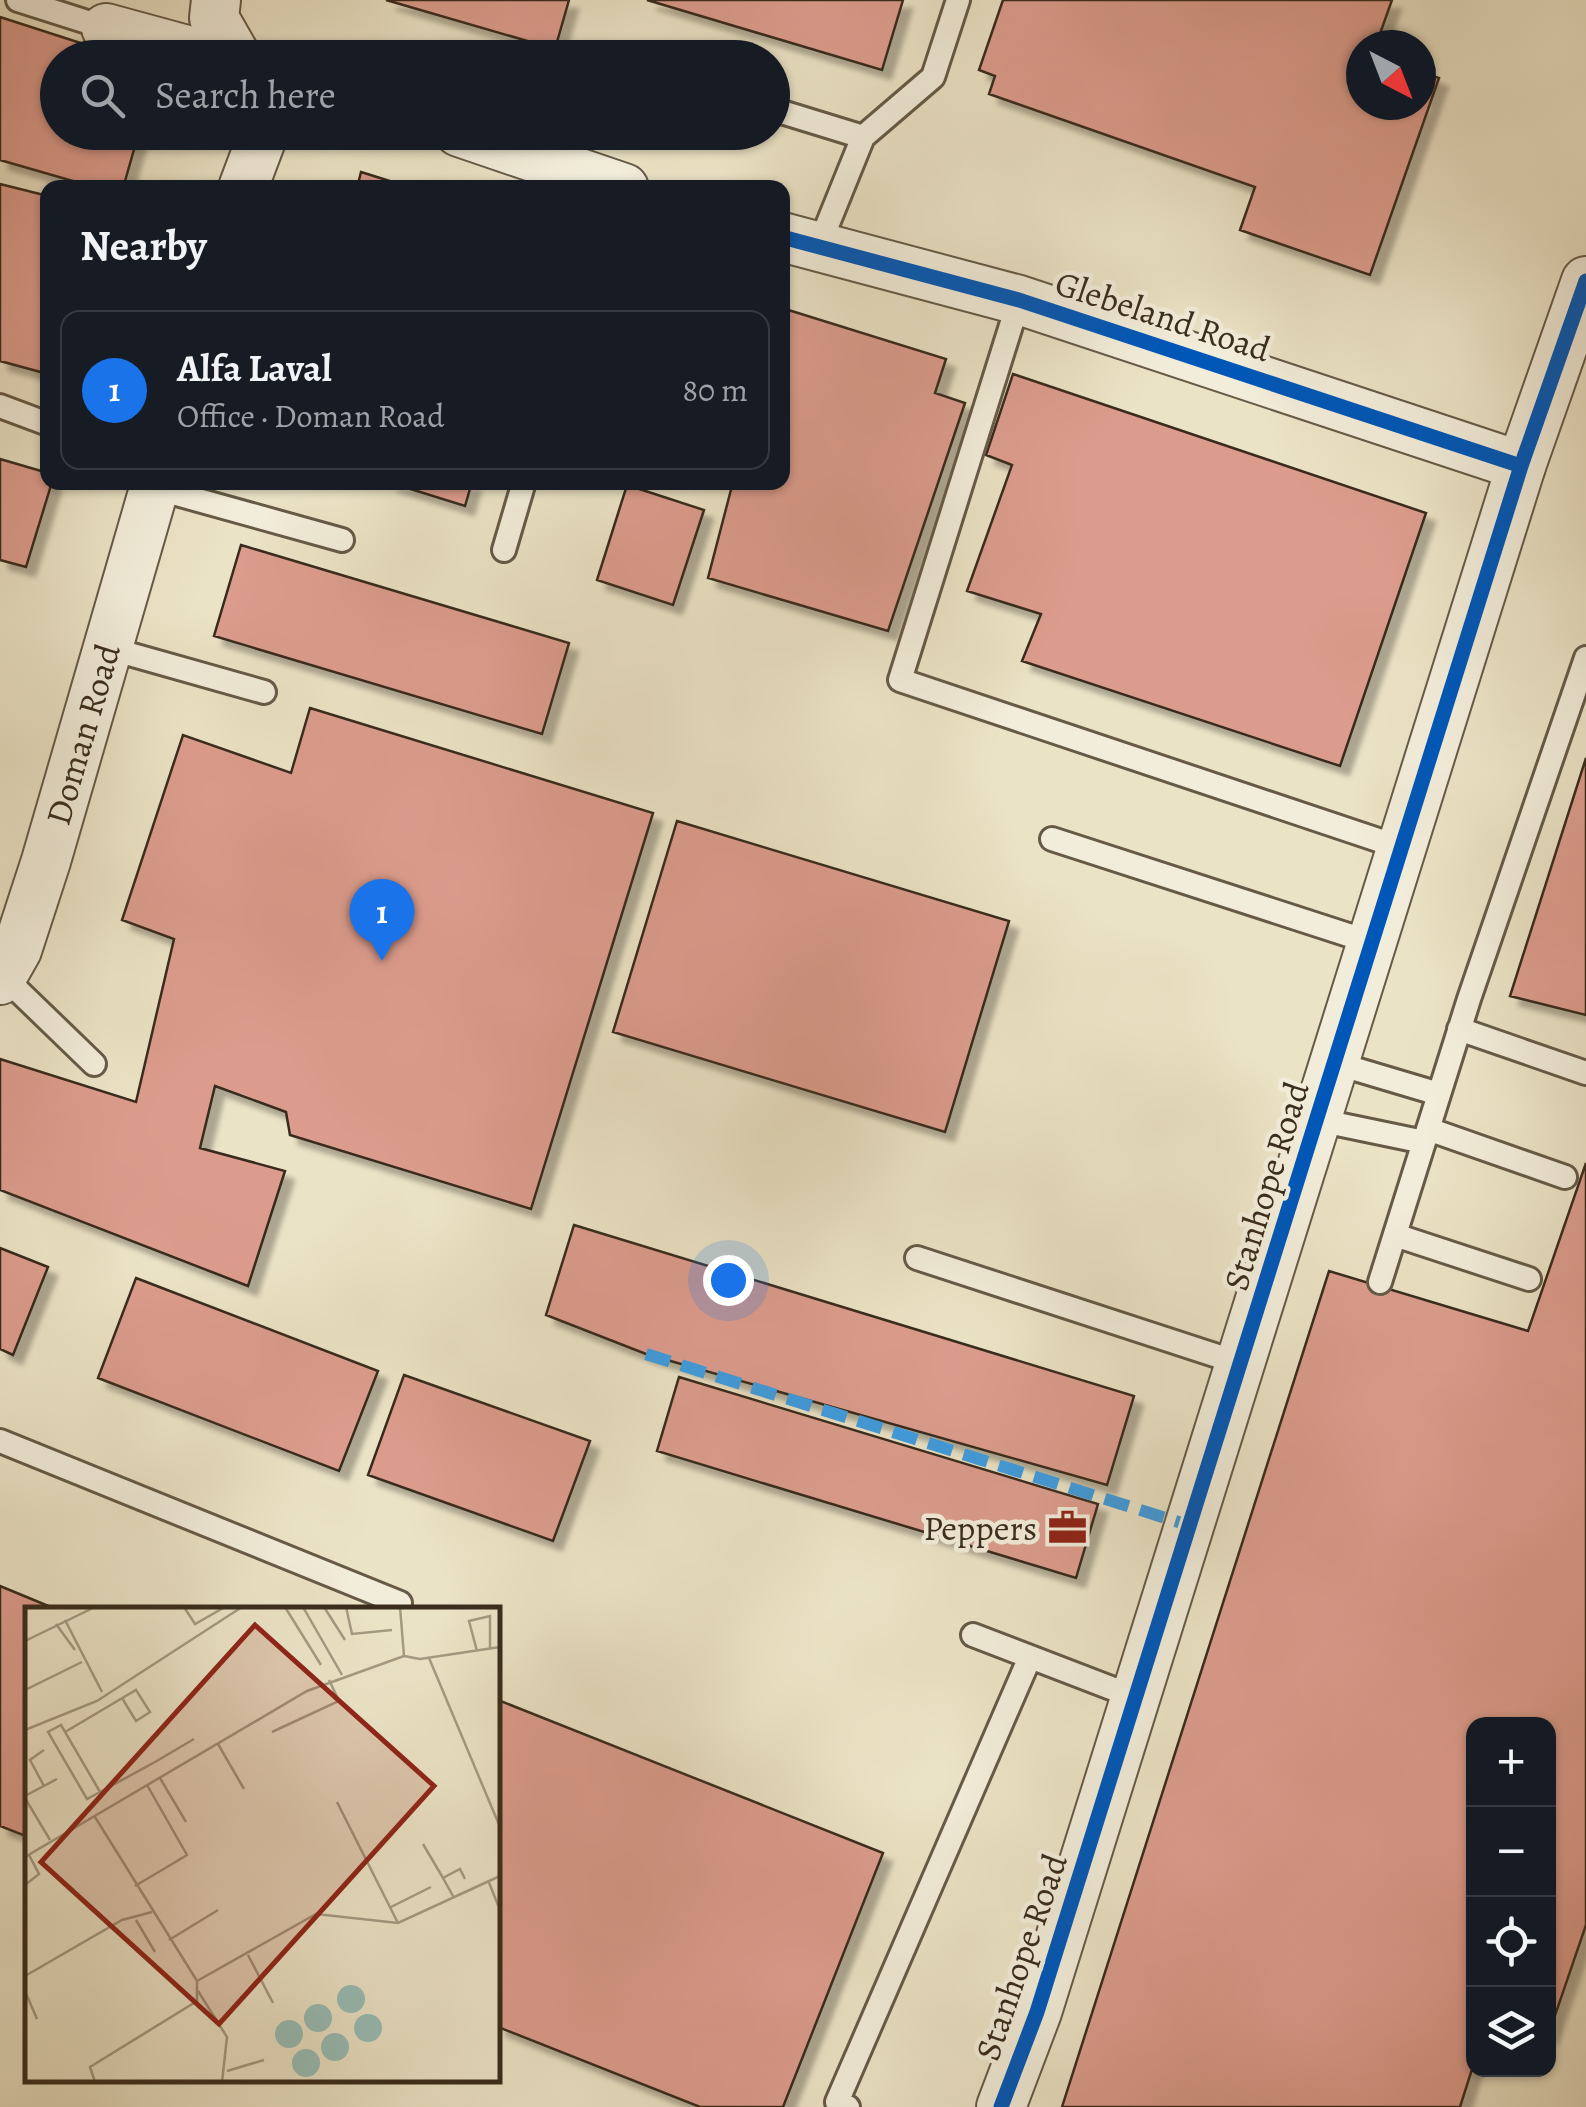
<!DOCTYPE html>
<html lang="en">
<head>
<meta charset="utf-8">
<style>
  body { margin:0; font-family:Alegreya,serif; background:#20242c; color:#f1f3f6 }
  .controls { position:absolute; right:30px; bottom:30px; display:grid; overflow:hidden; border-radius:20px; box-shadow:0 2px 8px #0004 }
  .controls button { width:90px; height:90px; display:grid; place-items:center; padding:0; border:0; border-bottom:2px solid #363941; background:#171b24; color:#f1f3f6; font:50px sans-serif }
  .compass { position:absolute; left:1346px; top:30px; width:90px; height:90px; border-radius:50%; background:#171b24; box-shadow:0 2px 8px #0004; rotate:138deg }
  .you { position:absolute; left:728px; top:1280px; width:35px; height:35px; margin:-25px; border:8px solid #fff; border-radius:50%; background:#1a73e8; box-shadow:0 0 0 15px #1a73e833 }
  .badge { display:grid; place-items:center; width:65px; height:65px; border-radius:50%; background:#1a73e8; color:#fff; font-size:32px; font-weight:700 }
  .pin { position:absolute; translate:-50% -82px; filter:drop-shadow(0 2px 5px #0008) }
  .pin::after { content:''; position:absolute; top:52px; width:35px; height:30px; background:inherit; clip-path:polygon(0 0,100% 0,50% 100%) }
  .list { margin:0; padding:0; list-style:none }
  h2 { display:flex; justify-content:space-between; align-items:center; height:130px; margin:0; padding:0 40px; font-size:42px }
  h2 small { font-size:32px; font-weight:400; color:#9ea1a6 }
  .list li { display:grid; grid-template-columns:65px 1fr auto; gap:30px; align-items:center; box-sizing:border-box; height:160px; margin:0 20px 20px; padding:0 20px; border:2px solid #363941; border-radius:20px }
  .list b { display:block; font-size:38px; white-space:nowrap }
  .list p { margin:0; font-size:32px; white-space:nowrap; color:#9ea1a6 }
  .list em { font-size:32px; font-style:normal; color:#9ea1a6 }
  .icon { flex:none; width:55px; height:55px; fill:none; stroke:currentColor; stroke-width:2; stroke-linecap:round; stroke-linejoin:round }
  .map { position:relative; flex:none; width:1586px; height:2107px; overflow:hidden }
  .search { position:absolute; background:#171b24; box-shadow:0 2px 8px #0004; left:40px; top:40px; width:750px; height:110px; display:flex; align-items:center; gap:25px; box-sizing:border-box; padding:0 35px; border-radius:55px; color:#9ea1a6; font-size:38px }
  .panel { position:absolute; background:#171b24; box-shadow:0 2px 8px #0004; left:40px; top:180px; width:750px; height:310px; border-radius:20px }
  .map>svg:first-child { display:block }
</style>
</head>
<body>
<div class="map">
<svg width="1586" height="2107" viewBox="0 0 1586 2107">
  <defs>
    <filter id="shadow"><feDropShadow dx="9" dy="9" stdDeviation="2.5" flood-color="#0004"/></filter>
  </defs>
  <rect width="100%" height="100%" fill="#ebe3c6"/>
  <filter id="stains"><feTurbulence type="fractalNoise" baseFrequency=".002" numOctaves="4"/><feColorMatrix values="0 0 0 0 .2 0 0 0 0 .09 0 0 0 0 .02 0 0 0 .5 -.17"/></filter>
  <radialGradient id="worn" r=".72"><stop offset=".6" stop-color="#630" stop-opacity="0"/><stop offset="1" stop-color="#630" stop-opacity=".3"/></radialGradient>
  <!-- building -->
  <path fill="#dc9c8d" stroke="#392c1d" stroke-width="2.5" filter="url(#shadow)" d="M386,0H569L555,49Z
    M647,0H903L882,70Z
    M1003,0H1392L1376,45H1361V105H1421V72L1439,78L1370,275L1240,230L1255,187L989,94L995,76L979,70Z
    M0,17L127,58H58V132H139L123,188H97L0,160Z
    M361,172L412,188H357Z
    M0,184L48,196V374L0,361Z
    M782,308L946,359L935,393L965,403L888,631L708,578L733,482H782Z
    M1013,374L1426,513L1340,766L1022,661L1041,614L967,591L1012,465L986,455Z
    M0,459L48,473V482H52L26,567L0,560Z
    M388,482H472L465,506Z
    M627,485L704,510L673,605L597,580Z
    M241,545L569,643L542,734L214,636Z
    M310,708L653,813L531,1209L290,1135L286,1112L215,1086L200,1148L285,1171L248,1286L0,1190V1059L136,1102L174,939L122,920L183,735L291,773Z
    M1586,758V1015L1510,996Z
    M677,821L1009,921L945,1132L613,1032Z
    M1586,1163V1925L1548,2036V1724H1474V2063L1460,2107H1062L1329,1271L1528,1331Z
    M574,1225L1134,1396L1107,1485L646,1354L546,1315Z
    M0,1248L48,1267L13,1355L0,1349Z
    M136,1278L378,1371L339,1471L98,1378Z
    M404,1375L590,1441L553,1541L368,1475Z
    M679,1377L1098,1504L1076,1578L657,1451Z
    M0,1586L58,1610H28V1837L0,1826Z
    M498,1700L883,1853L783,2107H700L498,2027Z"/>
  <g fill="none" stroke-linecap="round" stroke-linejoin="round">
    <defs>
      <path id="lane" d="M18,0L106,28
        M772,109L863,137
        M818,248L863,137L933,77L958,0
        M1019,300L900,680L1402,848
        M0,406L48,424
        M155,488L342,540
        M504,550L524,482
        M108,648L264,692
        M1052,839L1373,943
        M3,976L94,1064
        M1459,1029L1586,1073
        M1335,1063L1439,1094
        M1318,1120L1424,1142
        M1428,1129L1565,1177
        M1395,1235L1529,1279
        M917,1258L1242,1364
        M1380,1282L1469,999L1586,658
        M0,1441L400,1603
        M973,1635L1137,1698
        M848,2107L837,2102L1030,1657"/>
      <g id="street">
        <path d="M216,0L214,18L237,58"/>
        <path d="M106,28L216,58"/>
        <path d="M459,132L624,188"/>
        <path d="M243,188L264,132"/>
        <path d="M782,237L1019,300L1521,466"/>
        <path id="s1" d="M0,980L17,950L46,861L156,482"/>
        <path d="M1001,2107L1037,2012L1521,466L1586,281"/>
      </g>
    </defs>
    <!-- lane casing -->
    <use href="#lane" stroke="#665a47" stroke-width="28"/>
    <!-- street casing -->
    <use href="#street" stroke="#665a47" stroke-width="52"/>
    <!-- lane -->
    <use href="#lane" stroke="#f2edda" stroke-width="22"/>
    <!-- street -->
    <use href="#street" stroke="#f2edda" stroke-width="48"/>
    <!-- quiet -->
    <path stroke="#3e9cdf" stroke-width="12" stroke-dasharray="25 12" stroke-linecap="butt" d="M646,1354L1191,1526"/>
    <defs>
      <path id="cycleway" d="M782,237L1019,300L1521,466
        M1001,2107L1037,2012L1521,466L1586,281"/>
    </defs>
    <!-- cycleway casing -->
    <use href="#cycleway" stroke="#f2edda" stroke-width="21"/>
    <!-- cycleway -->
    <use href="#cycleway" stroke="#0057b8" stroke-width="15"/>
  </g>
  <!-- icons -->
  <defs>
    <symbol id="office-bare" viewBox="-9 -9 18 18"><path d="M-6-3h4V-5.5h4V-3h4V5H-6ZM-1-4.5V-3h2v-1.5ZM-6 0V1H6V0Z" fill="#8f2418" stroke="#f2edda" stroke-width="2.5" paint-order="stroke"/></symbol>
  </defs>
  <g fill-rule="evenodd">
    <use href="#office-bare" x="1040" y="1500" width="55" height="55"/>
  </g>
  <g text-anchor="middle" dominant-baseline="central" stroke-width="9" stroke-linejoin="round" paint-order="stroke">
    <!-- street labels -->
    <g font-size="35" fill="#392c1d" stroke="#f2edda">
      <text transform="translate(1163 316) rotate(18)">Glebeland Road</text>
      <text stroke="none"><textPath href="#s1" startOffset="260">Doman Road</textPath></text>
      <text transform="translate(1266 1186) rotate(-73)">Stanhope Road</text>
      <text transform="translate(1021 1957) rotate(-71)">Stanhope Road</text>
    </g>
    <!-- poi labels -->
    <g font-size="35" fill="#392c1d" stroke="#f2edda" text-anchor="end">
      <text x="1037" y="1528">Peppers</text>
    </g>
  </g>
  <!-- overview -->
  <g transform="translate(25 1607)">
    <rect width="475" height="475" fill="#ebe3c6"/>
    <path d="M312 392a14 14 0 1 1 28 0a14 14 0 1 1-28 0ZM279 411a14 14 0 1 1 28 0a14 14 0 1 1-28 0ZM329 421a14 14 0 1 1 28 0a14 14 0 1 1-28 0ZM250 427a14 14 0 1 1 28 0a14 14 0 1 1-28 0ZM296 440a14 14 0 1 1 28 0a14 14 0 1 1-28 0ZM267 456a14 14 0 1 1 28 0a14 14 0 1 1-28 0Z" fill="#98beb7"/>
    <path fill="none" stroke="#a49a82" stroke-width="2.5" d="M159,0L170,17L200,0M260,0L296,58M278,0L317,68M299,0L320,33M321,0L327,27L367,23M375,0L379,49M40,13L77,85M31,17L50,43M0,34L70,0M452,44L444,14L465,9V42M379,49L395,52L475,40M404,51L475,220M0,83L57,55M0,123L72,94L217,0M40,125L111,83L125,105L111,114L97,91M247,125L314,94L304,73M193,137L219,182M135,171L161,215M19,179L5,153L19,143M75,185L36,118L23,125L62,192L75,185L130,155L169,132M0,189L32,172M0,191L25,233M312,195L373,316M70,210L172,374M398,237L418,271M0,250L282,84L379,49M463,273L475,303M0,278L14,267L4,248M110,279L162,248L122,178M428,289L418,271L435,262L440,272M364,301L406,280M111,313L130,345M144,333L193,303M223,348L248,396M0,369L97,313L127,305M172,374L291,307L373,316L475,269M0,384L12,412M173,384L202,430L197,475M202,464L239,453M70,475L65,460L172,394V374"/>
    <path fill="#8f2418" fill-opacity="0.15" stroke="#8f2418" stroke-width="5" d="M230,18L409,179L194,417L16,255Z"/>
    <rect width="475" height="475" fill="none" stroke="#392c1d" stroke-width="5"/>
  </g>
  <rect width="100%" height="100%" filter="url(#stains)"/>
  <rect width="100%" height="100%" fill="url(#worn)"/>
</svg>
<div class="controls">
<button>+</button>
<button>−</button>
<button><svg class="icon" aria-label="locate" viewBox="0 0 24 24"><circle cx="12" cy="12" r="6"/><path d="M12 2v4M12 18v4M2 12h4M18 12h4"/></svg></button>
<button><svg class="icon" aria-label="layers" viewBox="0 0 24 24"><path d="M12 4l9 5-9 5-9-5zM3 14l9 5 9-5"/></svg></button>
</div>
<svg class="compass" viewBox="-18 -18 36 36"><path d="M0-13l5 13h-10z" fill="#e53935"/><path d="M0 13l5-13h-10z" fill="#9ea1a6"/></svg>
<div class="you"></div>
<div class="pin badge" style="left:382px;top:961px">1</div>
<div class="search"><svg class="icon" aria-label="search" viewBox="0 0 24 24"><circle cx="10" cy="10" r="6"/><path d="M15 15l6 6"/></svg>Search here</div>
<section class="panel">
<h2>Nearby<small></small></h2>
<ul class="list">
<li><span class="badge">1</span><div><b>Alfa Laval</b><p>Office · Doman Road</p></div><em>80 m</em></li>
</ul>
</section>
</div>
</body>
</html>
